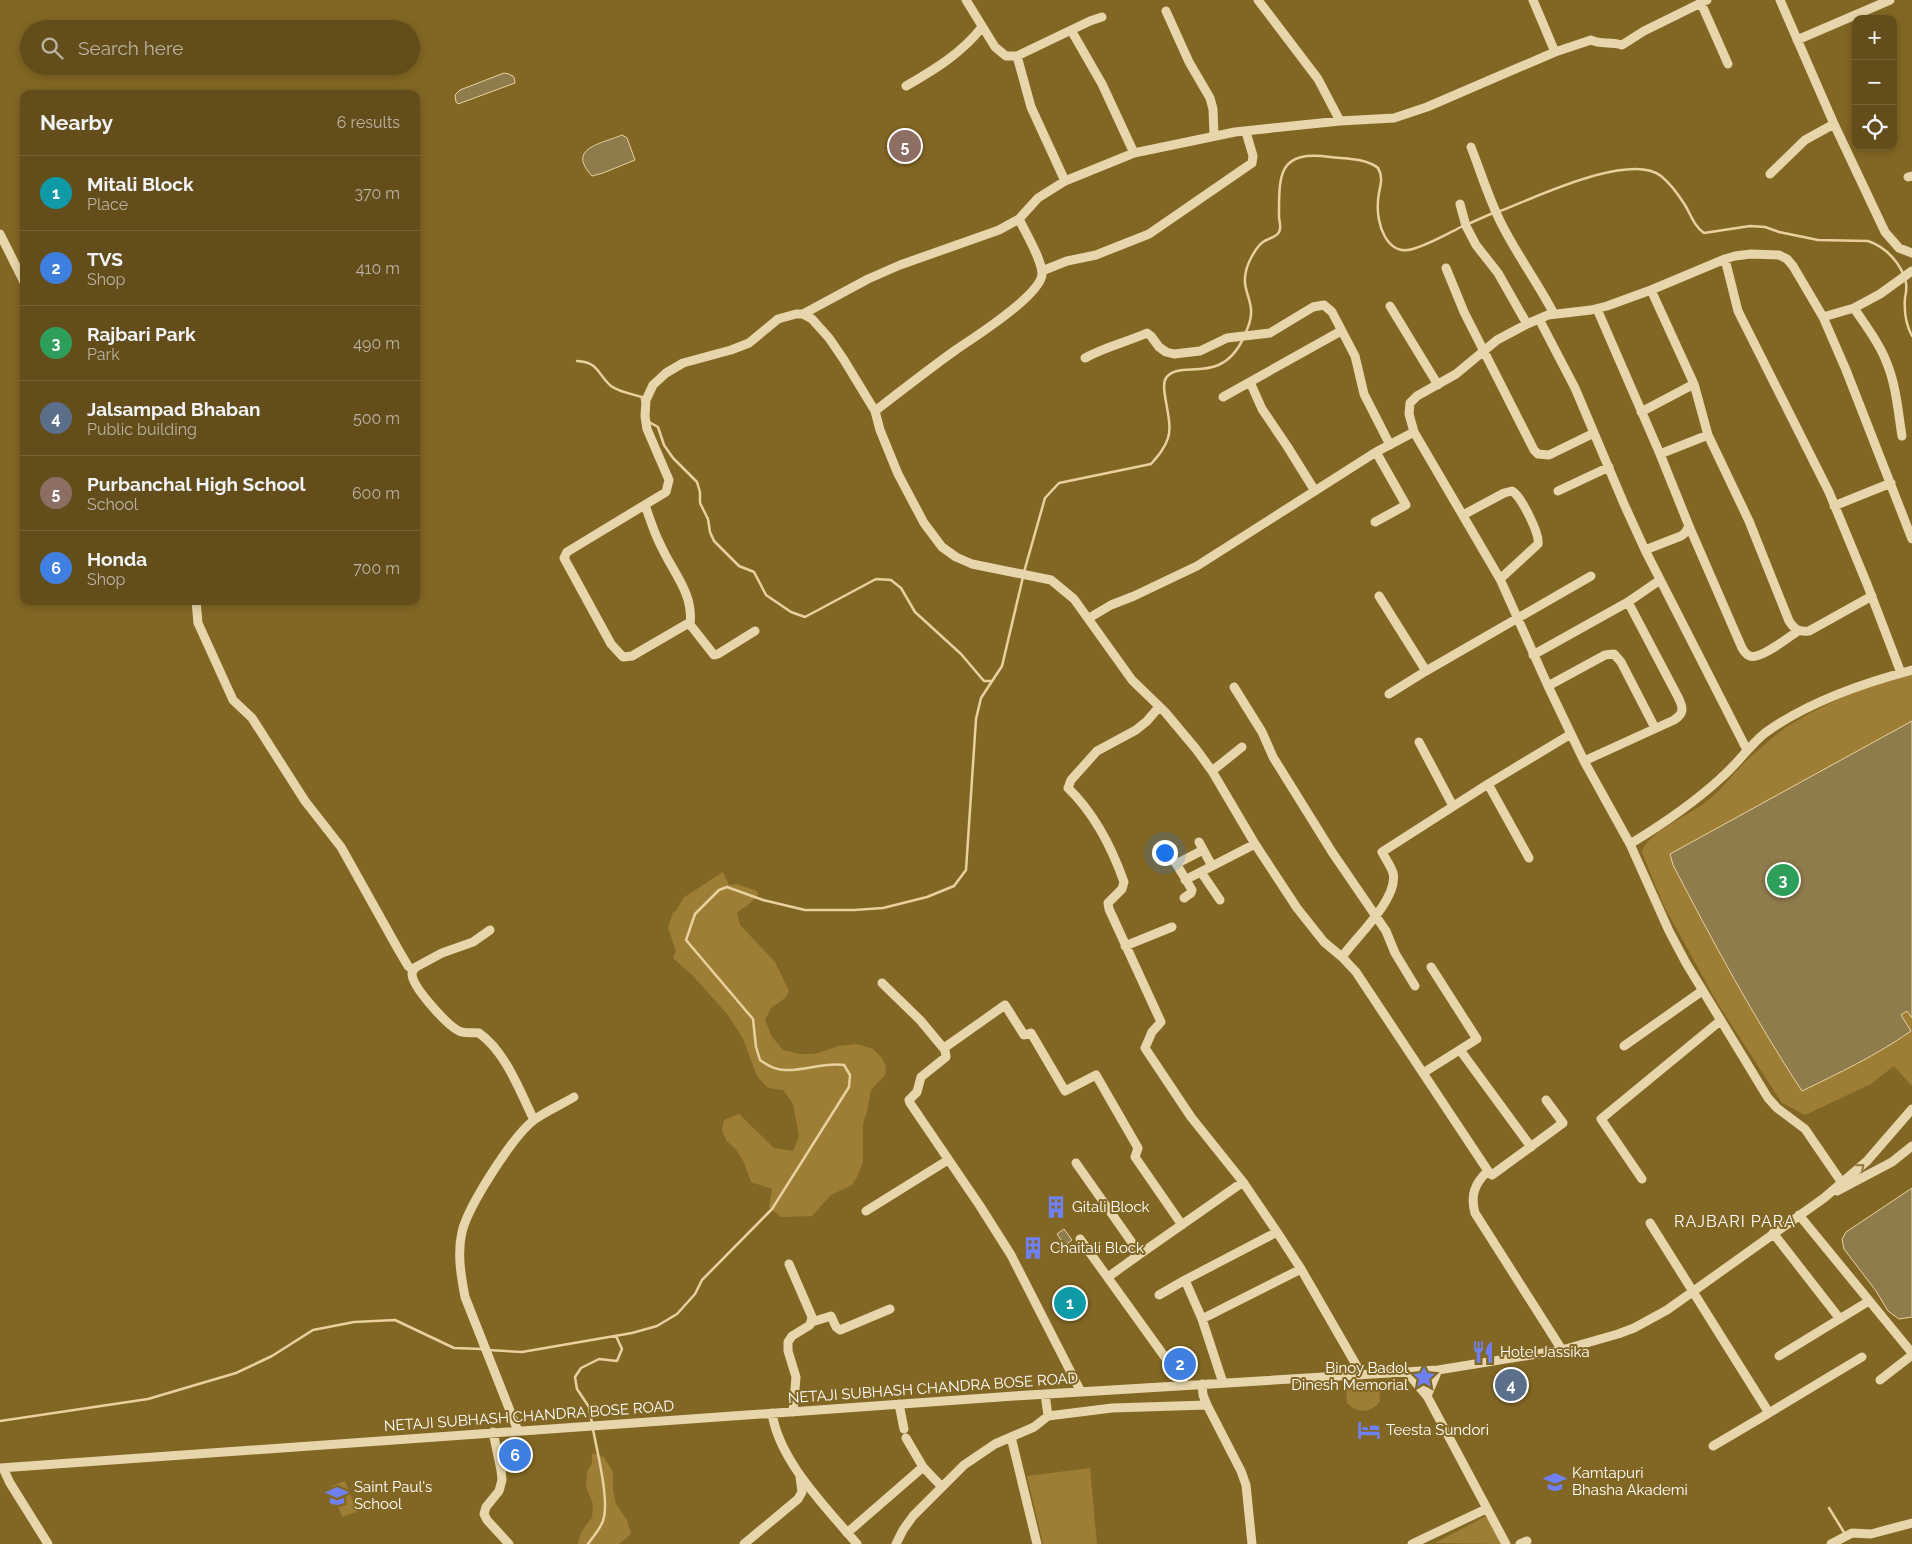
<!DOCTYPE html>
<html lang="en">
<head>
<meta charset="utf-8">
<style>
  body { margin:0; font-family:Raleway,sans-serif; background:#685424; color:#f1f3f6 }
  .controls { position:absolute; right:15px; top:15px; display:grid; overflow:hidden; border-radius:10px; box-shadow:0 2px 8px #0003 }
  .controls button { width:45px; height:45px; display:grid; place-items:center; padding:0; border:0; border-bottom:1px solid #76643a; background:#624d1b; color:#f1f3f6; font:25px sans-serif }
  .you { position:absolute; left:1164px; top:852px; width:18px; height:18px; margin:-12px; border:4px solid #fff; border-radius:50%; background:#1a73e8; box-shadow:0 0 0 8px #1a73e833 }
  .badge { display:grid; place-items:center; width:32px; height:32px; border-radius:50%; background:#eead8d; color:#fff; font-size:16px; font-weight:700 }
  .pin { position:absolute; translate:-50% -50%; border:2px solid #fff; box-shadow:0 1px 5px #0006 }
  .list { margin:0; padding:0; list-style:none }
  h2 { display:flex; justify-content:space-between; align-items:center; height:65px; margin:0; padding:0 20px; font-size:21px }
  h2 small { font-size:16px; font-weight:400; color:#bbb4a3 }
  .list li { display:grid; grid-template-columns:32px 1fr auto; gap:15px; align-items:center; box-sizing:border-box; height:75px; padding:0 20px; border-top:1px solid #76643a }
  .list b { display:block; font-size:19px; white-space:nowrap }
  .list p { margin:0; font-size:16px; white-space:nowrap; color:#bbb4a3 }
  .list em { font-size:16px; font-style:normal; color:#bbb4a3 }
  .icon { flex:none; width:28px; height:28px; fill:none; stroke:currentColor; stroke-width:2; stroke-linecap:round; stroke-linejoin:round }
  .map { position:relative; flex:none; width:1912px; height:1544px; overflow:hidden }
  .search { position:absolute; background:#624d1b; box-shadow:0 2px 8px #0003; left:20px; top:20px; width:400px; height:55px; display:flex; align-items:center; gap:12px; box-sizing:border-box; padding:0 18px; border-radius:28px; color:#bbb4a3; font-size:19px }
  .panel { position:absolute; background:#624d1b; box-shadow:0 2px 8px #0003; left:20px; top:90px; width:400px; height:515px; border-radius:10px }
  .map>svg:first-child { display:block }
</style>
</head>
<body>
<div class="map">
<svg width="1912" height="1544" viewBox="0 0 1912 1544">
  <rect width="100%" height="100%" fill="#826724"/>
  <!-- green -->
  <path fill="#9e7e34" d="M1912,673V1086L1894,1066L1871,1084L1805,1115L1782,1103L1718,1004L1664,906L1642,853C1643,835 1691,814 1706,802C1724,788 1737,768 1754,754C1766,743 1779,731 1793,723C1829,701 1871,684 1912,673Z
    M723,872L729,885L737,884L757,891L758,895L748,905L737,912L740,925L775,962L789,991L785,998L771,1008L765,1020L772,1037L783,1050L800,1054H815L839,1046L857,1044L873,1049L882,1058L886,1067L885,1075L871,1090L867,1112L863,1123V1162L858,1175L852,1185L831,1195L812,1216L781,1217L769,1207L772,1189L751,1182C746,1168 741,1150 727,1142L722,1130L724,1120L739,1114L774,1148L793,1151L799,1136L793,1104L783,1090L768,1088L757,1076L743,1039L728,1015L694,977L673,958L676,951L668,928L673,912L676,911L683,898Z
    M1379,1387L1380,1401C1371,1414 1357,1413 1347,1403L1346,1389Z
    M592,1453L604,1457L613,1472V1490L616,1504L627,1520L631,1534L619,1544H578C579,1533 585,1526 592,1518L593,1504L586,1487L587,1472L592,1463Z
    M1090,1468L1097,1544H1043L1027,1476Z
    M345,1481L357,1512L342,1517L331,1486Z
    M1486,1516L1503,1544L1435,1543Z"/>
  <!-- water -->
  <path fill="#8f7c4c" stroke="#e8d19f" d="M504,73L509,74L514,77L515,83L458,104L456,102L455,95L460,90Z
    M622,135L627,138L635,160L603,173L592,176C566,148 601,144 622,135Z
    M1912,721V1018L1907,1011L1901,1015L1911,1031C1877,1055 1839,1073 1802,1091C1754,1018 1713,942 1673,865L1670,854Z
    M1912,1188V1317L1899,1319L1888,1311L1876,1291L1844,1249L1842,1239L1846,1232Z
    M1064,1229L1072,1240L1060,1249L1057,1244L1061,1240L1057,1234Z"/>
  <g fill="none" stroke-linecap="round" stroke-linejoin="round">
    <!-- stream -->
    <path stroke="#e8d19f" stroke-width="2.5" d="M1498,212C1532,199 1630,151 1661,176C1671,184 1678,194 1685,205C1691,215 1694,226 1704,233L1750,226L1765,227L1779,232L1818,240L1868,241C1886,247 1902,264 1906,283C1907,288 1906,293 1905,298C1904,311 1906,325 1912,336
      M1468,224L1493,213
      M1245,334C1261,302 1240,296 1246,271C1248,262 1256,247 1263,242C1268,238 1276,238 1279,232C1282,227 1279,222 1279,217C1279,174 1278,150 1330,157C1345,159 1366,158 1378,168C1385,180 1378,189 1378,202C1376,222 1386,257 1413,249C1430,244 1447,234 1463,226
      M577,361C599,362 597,374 611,386C619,392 632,394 642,397V400
      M649,422L658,427L664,445L673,458L697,482L700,492V503L708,519L710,532L714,541L739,566L754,572L766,595L791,612L805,617L876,579L891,580L901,588L915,612L961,654L984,681H992
      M1024,572L1045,498L1059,483L1151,464C1158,456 1165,448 1168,438C1174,421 1159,388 1166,378C1180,358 1220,387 1243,339
      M488,1350L522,1352L632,1333L657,1326L677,1314L695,1294L702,1280L772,1209L849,1087L850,1075L844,1065C824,1062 805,1071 785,1070C776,1070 767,1065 760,1060L756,1047L753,1019L686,940L695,914L719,890L727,887L763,900L805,910H854L883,908L927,897L954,886L966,870L976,719L981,698L1002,666L1023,577
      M0,1421L148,1399L236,1373L272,1356L313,1330L354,1322L395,1320L454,1348L482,1349
      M592,1423L589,1407L577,1389L575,1377L581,1368L599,1359L617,1361L622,1349L616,1336
      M1829,1508L1845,1534
      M588,1544C593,1537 600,1529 603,1521C610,1500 597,1452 593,1429"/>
    <!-- minor -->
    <path stroke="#e7d5ab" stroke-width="9" d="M966,0L995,47L1006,56H1017L1090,21L1102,17
      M1258,0L1318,79L1340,121
      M1533,0L1555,52
      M1780,0L1834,124L1885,232L1899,248L1912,253
      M1701,3L1728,64
      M1166,11L1189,62L1210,98L1213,109L1214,135
      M1071,30L1102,84L1134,153
      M1797,40L1890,0
      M1017,56L1031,107L1065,181
      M906,86C934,70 962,53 982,27
      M1471,147C1481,173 1489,199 1501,223C1517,255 1538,283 1554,314
      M1770,174L1805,140L1834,124
      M1908,177L1912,176
      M1460,204L1466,226L1476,245L1498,273L1527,324
      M0,234L24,282
      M1725,259L1738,311L1829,492L1867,584L1901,673
      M1446,268L1464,312L1534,450L1538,454L1549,455L1594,433
      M1042,271L1067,261L1096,255L1149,234L1252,163L1253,156L1246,132
      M1651,290L1694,384L1708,435L1749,521L1789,621C1795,630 1799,632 1809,631L1872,596
      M1390,306L1438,385
      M1854,308C1865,325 1879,342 1886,361C1896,384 1898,411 1902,436
      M1597,309L1660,454L1689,526L1685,533L1681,536L1645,550
      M803,314L868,279L900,265L999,230L1019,219L1038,198L1065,181L1134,153L1235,132L1340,121L1394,118L1427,107L1555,52L1591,40C1601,45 1611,41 1622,45L1644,31L1707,0
      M1823,317L1854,308L1880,294L1912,271
      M1539,319L1575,388L1624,504L1645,550L1747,750
      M1085,358C1104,347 1127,342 1147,333L1151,336L1159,347L1166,352L1174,354L1200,351L1227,338L1270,333L1313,307L1324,305L1332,312L1355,356L1364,394L1390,445
      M1250,382L1262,409L1287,446L1315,491
      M1223,397L1341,331
      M875,411C902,390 929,369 957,349C975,337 1039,296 1042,275C1043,261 1025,232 1019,219
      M1641,412L1694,384
      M1660,454L1708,435
      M1558,491L1609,467
      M645,505C650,519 654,533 661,546C673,573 694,593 690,625
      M1834,506L1891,483
      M1463,515L1504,493L1512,491C1521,496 1540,534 1538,544L1500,579
      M1375,522L1406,505L1376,452
      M1689,526L1742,648C1744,651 1746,655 1750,656C1760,660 1789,637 1798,631
      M1379,596L1426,671
      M196,601L198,623L233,700L252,718L305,801L341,847L398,949L408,966L413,970
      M1089,618L1111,605L1134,596L1197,566L1376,452L1414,432
      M755,631L718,654L714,655L692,627L687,624L632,656L623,657L611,644L564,558L567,552L666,492L669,480L647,429L645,416L646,400L653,385L666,373L683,363L731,350L749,343L778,319L796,314H803L812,319L829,338L844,360L875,411L880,430L898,474L924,523L942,547L956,557L972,564L1051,580L1074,599L1132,680L1165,712L1196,749L1212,771L1255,844L1297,908L1324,942L1342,957L1356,972L1488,1171C1475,1183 1470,1195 1475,1213L1562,1350
      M1533,655L1628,602L1660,580
      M1548,686L1605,655L1614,654L1621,662L1655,728
      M1234,687L1262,732L1273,757L1332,852L1386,931L1395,953L1415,986
      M1389,694L1426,671L1591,576
      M1159,707L1147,721L1136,730L1097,751L1071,780L1068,788C1094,813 1112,848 1124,882L1122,889L1108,903L1109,909L1161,1022L1152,1032L1145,1048L1191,1117L1243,1182L1277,1232L1301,1269L1362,1375
      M1419,742L1453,806
      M1584,761L1674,720C1685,713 1683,707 1678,697L1628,602
      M1212,771L1242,747
      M1488,784L1529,858
      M1199,842L1212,866
      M1630,844C1663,824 1694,803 1722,777C1738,763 1749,746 1765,733C1806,703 1863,683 1912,670
      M1171,855L1192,890L1191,893L1184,898
      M1176,864L1203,850
      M1201,872L1220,900
      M1185,880L1255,844
      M490,930L473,942L442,953L416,967C414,969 412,971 412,974C412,987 448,1026 459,1031C465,1034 473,1032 479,1033C506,1052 520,1092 534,1120
      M1125,946L1172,927
      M1342,957C1356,937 1399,898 1393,873C1391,866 1385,858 1382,852L1488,784L1571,734
      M882,983L920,1020L945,1050L946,1057L921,1077L917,1092L909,1100L910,1103L980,1206L1011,1255L1081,1392
      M1624,1046L1702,991
      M944,1048L1005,1005L1024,1035L1031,1033L1065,1091L1096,1075L1138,1148L1135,1157L1182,1225
      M1460,1050L1531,1147
      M1423,1073L1477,1039L1431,967
      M1076,1163L1140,1254L1243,1182
      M1488,1171L1492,1175L1563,1123L1546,1100
      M1642,1179L1601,1119L1720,1021
      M1842,1183L1805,1129L1777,1108L1768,1098L1686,963L1669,931L1630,844L1584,761L1548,686L1500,579L1414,432L1409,414L1410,403L1417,396L1456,374L1497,340L1527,324L1548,315L1591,310L1607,306L1651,290L1725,259L1735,256L1751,254L1779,255L1787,259L1793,266L1823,317L1846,370L1912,539
      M1837,1191L1892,1162L1912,1146
      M866,1211L948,1160
      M1799,1215L1912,1353
      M1650,1223L1769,1413L1862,1357
      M1773,1233L1840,1319
      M1080,1239L1185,1385
      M789,1264L812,1317L810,1325L792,1336L788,1342V1351L796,1377L793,1412
      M1108,1277L1140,1254
      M1159,1295L1185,1280
      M1202,1319L1301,1269
      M812,1322L831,1316L836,1327L840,1330L890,1309
      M1779,1356L1869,1301
      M1407,1372L1427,1396L1506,1544
      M1880,1380L1912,1355
      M1223,1383L1202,1319L1185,1280L1277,1232
      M1202,1384L1203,1395L1207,1405
      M1045,1394L1048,1416
      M1427,1396L1438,1370
      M899,1404L904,1429
      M772,1413C779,1461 826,1507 857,1544
      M518,1431L465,1297C461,1276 457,1253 462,1232C468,1206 513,1136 534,1120C546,1111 561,1105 574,1097
      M493,1432L501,1470L502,1480L499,1491L486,1507L484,1514L487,1520L509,1544
      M1011,1437L1037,1544
      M906,1438L923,1467L942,1487
      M1713,1446L1769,1413
      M0,1468L1014,1396L1438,1370L1562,1350L1618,1334L1634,1328L1667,1310L1824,1198L1867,1161L1912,1109
      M3,1468L10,1483L48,1544
      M847,1533L923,1467
      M744,1544L798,1499L802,1492L800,1477
      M896,1544L903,1530L913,1516L964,1465L995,1444L1034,1427L1048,1416L1112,1408L1207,1405L1241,1471L1246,1485L1252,1544
      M1412,1544L1486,1509
      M1520,1544L1527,1541
      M1831,1544L1852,1533L1871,1534L1912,1523"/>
  </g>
  <!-- one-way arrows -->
  <defs><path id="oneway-chevron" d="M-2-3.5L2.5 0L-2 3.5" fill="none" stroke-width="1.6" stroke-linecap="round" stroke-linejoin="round" transform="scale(1.25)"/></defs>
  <use stroke="#967d3f" href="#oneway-chevron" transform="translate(1861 1167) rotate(-41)"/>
  <!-- icons -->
  <defs>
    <symbol id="building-bare" viewBox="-9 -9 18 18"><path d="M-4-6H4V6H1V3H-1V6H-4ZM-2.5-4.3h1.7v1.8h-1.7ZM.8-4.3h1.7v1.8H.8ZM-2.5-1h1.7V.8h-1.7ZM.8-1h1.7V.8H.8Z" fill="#6f81f2" stroke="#826724" stroke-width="2.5" paint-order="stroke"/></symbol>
    <symbol id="restaurant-bare" viewBox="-9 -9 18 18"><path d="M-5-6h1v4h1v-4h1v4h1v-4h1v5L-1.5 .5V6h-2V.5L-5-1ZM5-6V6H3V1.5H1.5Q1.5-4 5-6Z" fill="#6f81f2" stroke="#826724" stroke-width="2.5" paint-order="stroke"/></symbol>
    <symbol id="sight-bare" viewBox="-9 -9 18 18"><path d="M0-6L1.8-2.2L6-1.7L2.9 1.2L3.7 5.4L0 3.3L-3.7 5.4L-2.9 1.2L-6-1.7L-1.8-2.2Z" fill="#6f81f2" stroke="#826724" stroke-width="2.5" paint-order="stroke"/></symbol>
    <symbol id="hotel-bare" viewBox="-9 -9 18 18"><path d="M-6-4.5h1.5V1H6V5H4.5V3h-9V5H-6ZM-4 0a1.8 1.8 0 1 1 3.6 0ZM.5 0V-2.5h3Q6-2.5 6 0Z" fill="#6f81f2" stroke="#826724" stroke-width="2.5" paint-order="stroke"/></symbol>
    <symbol id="university-bare" viewBox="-9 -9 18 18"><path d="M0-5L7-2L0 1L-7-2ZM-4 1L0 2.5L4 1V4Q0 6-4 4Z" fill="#6f81f2" stroke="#826724" stroke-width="2.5" paint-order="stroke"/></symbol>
    <symbol id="school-bare" viewBox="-9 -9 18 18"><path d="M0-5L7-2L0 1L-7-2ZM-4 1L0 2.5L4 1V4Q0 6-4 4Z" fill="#6f81f2" stroke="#826724" stroke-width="2.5" paint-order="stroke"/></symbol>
  </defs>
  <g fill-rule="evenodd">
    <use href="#building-bare" x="1040" y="1191" width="32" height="32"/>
    <use href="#building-bare" x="1017" y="1232" width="32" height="32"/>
    <use href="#restaurant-bare" x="1467" y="1336" width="32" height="32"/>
    <use href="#sight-bare" x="1408" y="1361" width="32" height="32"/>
    <use href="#hotel-bare" x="1353" y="1414" width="32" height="32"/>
    <use href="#university-bare" x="1539" y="1466" width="32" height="32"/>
    <use href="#school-bare" x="321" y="1480" width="32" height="32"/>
  </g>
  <g text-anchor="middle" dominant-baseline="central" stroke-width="4" stroke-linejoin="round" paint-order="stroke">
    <!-- poi labels -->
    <g font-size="15" fill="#fff" stroke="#826724" text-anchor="start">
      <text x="1072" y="1207">Gitali Block</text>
      <text x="1050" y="1248">Chaitali Block</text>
      <text x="1500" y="1352">Hotel Jassika</text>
      <text x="1408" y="1368" text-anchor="end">Binoy Badol<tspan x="1408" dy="17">Dinesh Memorial</tspan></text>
      <text x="1386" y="1430">Teesta Sundori</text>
      <text x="1572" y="1473">Kamtapuri<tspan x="1572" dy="17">Bhasha Akademi</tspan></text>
      <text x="354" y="1487">Saint Paul's<tspan x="354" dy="17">School</tspan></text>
    </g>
    <!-- street labels -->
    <g font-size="15" fill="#fff" stroke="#826724">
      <text transform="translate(933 1388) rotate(-4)">NETAJI SUBHASH CHANDRA BOSE ROAD</text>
      <text transform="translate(529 1416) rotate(-4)">NETAJI SUBHASH CHANDRA BOSE ROAD</text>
    </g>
    <!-- neighbourhood labels -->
    <g font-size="16" letter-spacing="1" fill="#fff" stroke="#826724">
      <text x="1735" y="1221">RAJBARI PARA</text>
    </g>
  </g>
</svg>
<div class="controls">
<button>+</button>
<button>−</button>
<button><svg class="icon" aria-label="locate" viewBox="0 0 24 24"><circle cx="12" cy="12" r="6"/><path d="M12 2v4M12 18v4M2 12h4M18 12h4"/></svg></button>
</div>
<div class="you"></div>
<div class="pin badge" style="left:1070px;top:1303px;background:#0f9aa8">1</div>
<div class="pin badge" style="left:1180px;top:1364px;background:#3f7fe0">2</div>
<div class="pin badge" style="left:1783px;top:880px;background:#2e9e5b">3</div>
<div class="pin badge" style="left:1511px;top:1385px;background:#5c6f8a">4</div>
<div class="pin badge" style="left:905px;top:146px;background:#8d6e63">5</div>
<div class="pin badge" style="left:515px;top:1455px;background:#3f7fe0">6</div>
<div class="search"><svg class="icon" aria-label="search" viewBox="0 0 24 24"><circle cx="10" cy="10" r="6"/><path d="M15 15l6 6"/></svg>Search here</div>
<section class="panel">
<h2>Nearby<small>6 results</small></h2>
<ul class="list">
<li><span class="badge" style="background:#0f9aa8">1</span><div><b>Mitali Block</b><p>Place</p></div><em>370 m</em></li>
<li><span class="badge" style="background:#3f7fe0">2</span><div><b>TVS</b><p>Shop</p></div><em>410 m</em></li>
<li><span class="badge" style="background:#2e9e5b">3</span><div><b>Rajbari Park</b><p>Park</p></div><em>490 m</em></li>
<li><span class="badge" style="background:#5c6f8a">4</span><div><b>Jalsampad Bhaban</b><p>Public building</p></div><em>500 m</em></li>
<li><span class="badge" style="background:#8d6e63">5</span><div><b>Purbanchal High School</b><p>School</p></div><em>600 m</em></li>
<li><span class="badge" style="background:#3f7fe0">6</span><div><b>Honda</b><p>Shop</p></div><em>700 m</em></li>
</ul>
</section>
</div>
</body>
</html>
